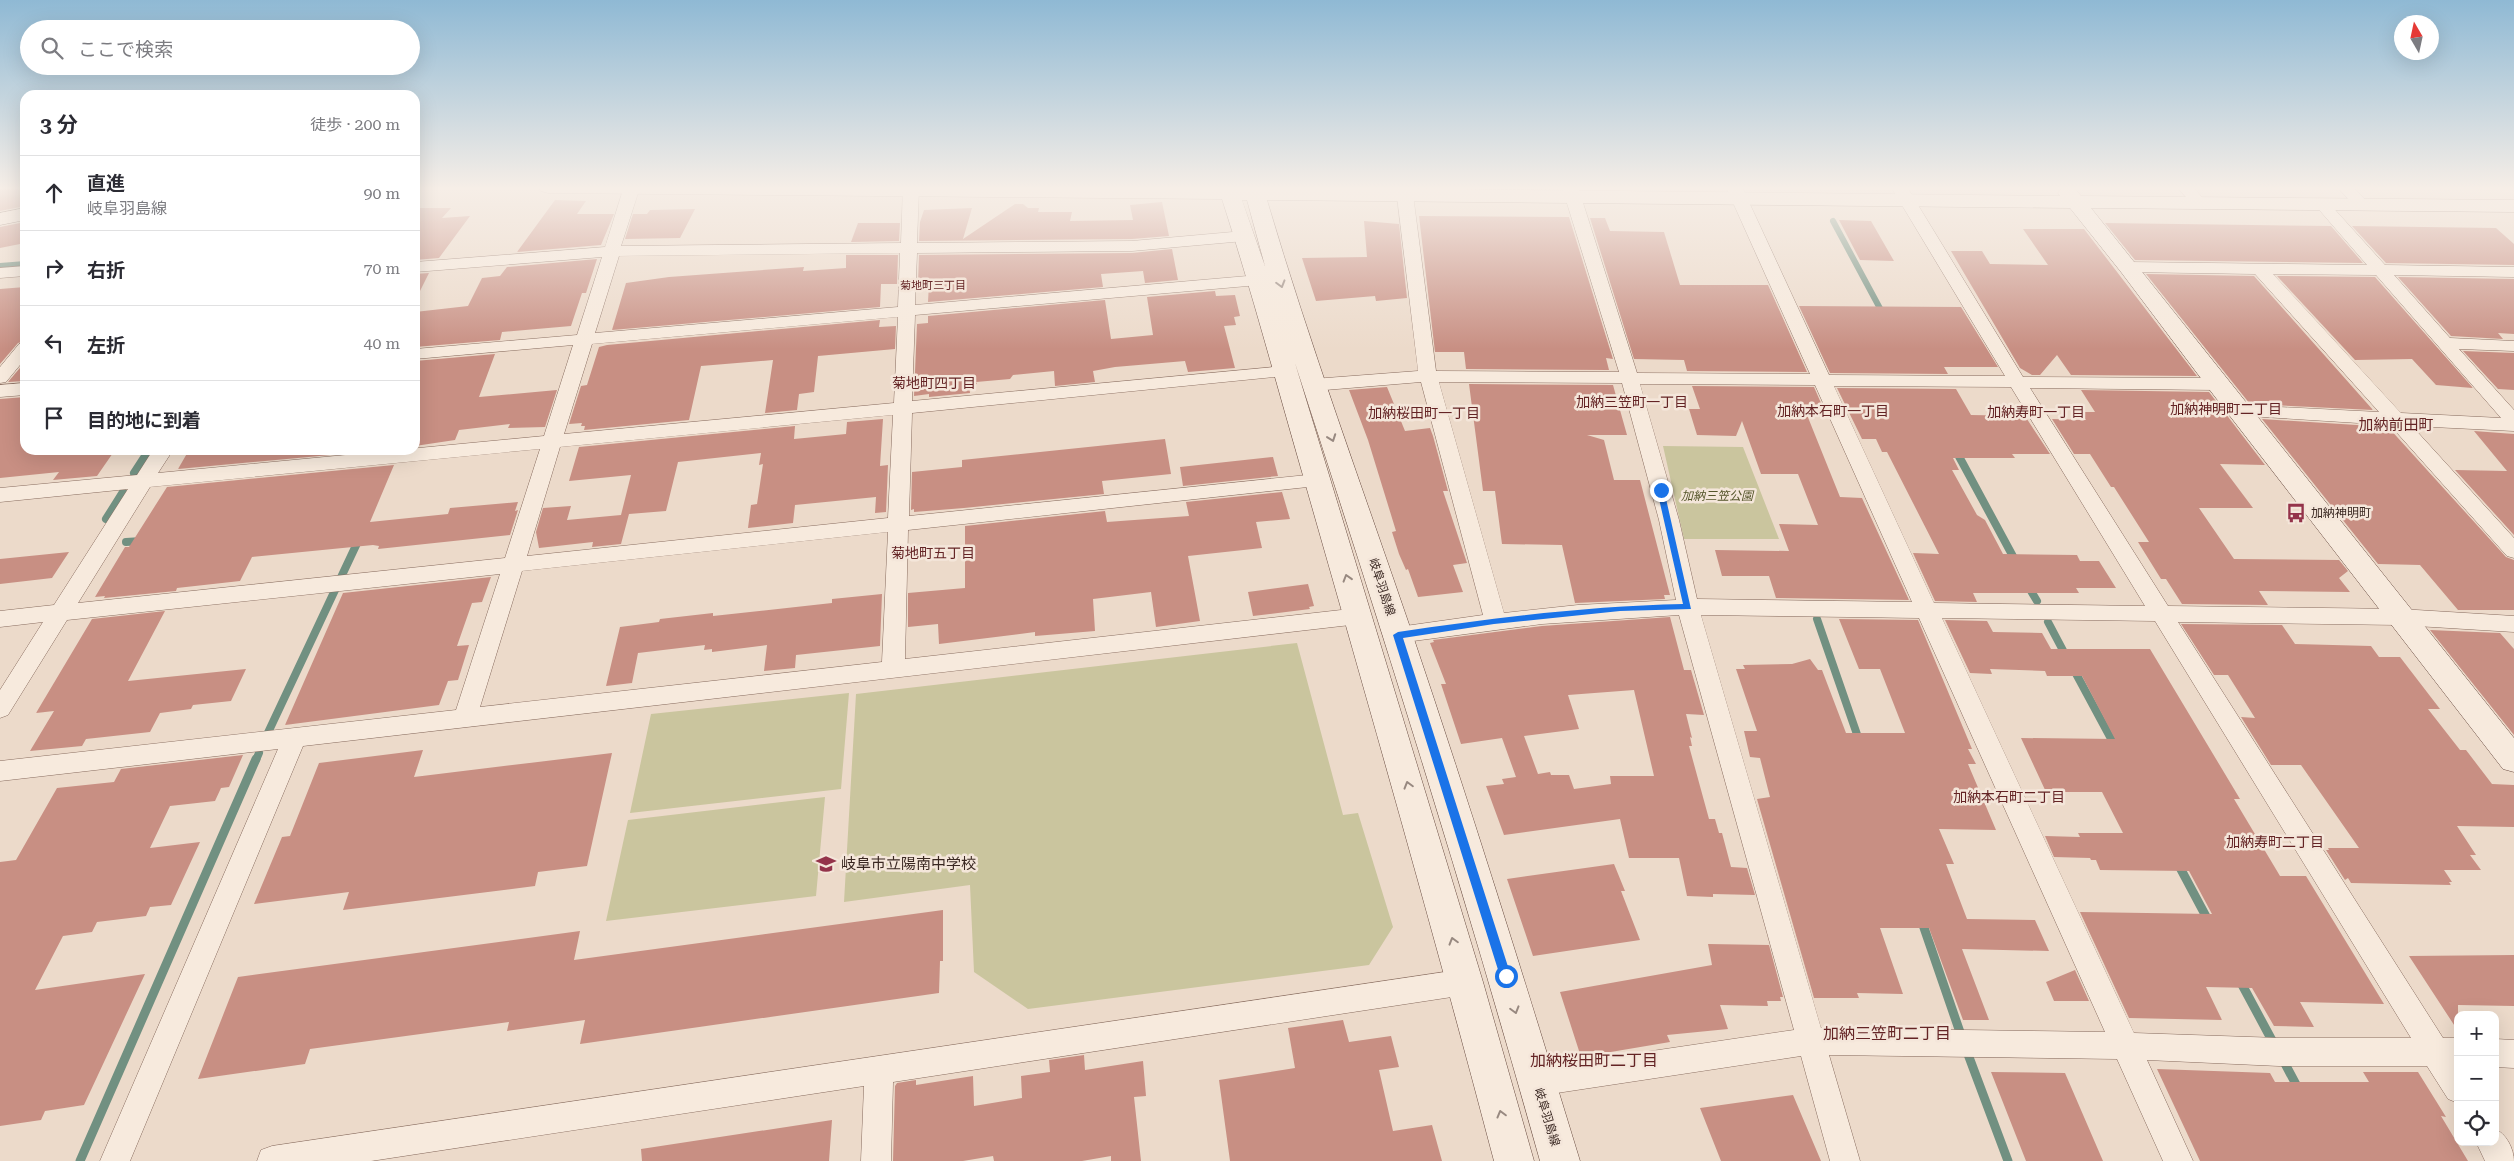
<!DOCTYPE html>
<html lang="ja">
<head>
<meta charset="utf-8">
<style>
  body { margin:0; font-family:"Roboto Serif","Noto Sans JP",serif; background:#f2f2f3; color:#2b2b33 }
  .controls { position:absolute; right:15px; bottom:15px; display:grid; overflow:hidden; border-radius:10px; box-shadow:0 5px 20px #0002 }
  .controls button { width:45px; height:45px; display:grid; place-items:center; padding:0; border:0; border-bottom:1px solid #e1e1e2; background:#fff; color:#2b2b33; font:25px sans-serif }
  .compass { position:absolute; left:2394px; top:15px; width:45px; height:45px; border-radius:50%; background:#fff; box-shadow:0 5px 20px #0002; rotate:351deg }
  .stop { position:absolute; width:15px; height:15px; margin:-11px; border:4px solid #1a73e8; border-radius:50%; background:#fff }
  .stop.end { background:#1a73e8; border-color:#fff; box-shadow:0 1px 5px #0008 }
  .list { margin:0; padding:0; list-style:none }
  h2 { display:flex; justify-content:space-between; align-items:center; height:65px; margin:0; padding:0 20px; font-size:21px }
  h2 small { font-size:16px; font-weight:400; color:#7c7c81 }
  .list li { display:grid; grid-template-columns:32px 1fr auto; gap:15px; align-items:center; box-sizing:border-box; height:75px; padding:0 20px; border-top:1px solid #e1e1e2 }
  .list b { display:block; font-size:19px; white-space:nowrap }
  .list p { margin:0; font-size:16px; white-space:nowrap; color:#7c7c81 }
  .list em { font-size:16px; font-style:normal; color:#7c7c81 }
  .icon { flex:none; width:28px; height:28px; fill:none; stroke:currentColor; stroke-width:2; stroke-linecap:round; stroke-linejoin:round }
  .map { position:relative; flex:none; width:2514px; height:1161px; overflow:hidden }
  .search { position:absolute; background:#fff; box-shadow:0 5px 20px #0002; left:20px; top:20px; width:400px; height:55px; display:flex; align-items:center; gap:12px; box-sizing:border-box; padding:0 18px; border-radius:28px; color:#7c7c81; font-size:19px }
  .panel { position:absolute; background:#fff; box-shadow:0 5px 20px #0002; left:20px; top:90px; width:400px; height:365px; border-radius:15px }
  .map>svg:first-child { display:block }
</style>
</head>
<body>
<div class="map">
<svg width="2514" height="1161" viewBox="0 0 2514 1161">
  <rect width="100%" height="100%" fill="#ecdaca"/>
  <!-- green -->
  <path fill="#cac59e" d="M1663,446L1743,447L1779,539H1684Z
    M1297,643L1343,815L1358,813L1393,927L1369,965L1028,1009L974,972L970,885L844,902L856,694Z
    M849,693L841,789L630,813L651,714Z
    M825,797L816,896L606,921L628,820Z"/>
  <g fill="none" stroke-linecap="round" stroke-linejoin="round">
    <!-- stream-far2 -->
    <path stroke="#719081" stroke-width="6" d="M1833,221L1883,314
      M0,266L25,264"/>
    <!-- stream-far1 -->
    <path stroke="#719081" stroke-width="8" d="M1955,449L2016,562
      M134,473L149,450
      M106,519L123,492
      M126,542L142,541
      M2028,586L2037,601
      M1817,619L1860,743
      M2048,622L2067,658
      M2073,668L2115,746
      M265,739L359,539
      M256,760L259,753"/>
    <!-- stream -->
    <path stroke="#719081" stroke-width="9" d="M2177,862L2209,922
      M1921,919L1962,1038
      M2239,979L2275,1046
      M1966,1049L2008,1161
      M2282,1058L2299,1090
      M80,1161L256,759"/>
  </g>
  <!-- building -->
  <path fill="#c88f83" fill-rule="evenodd" d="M0,187H25V206L0,211Z
    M555,200L586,201L577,214H614L601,245L517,252Z
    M1162,202L1169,236L1132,239L919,241L920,222L924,210L972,208L963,239L1015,204H1023L1028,208H1039L1038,212H1072L1070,221L1133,220L1130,205Z
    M415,208H451L442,218L470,216L439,258L415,260Z
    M695,209L680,238L625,239L633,214H647L650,210Z
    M1419,216L1569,217L1613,359L1606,358L1609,370L1466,369L1464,352H1435Z
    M1590,218H1605L1610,231L1664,232L1680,285H1768L1807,372L1687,371L1684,360L1634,359Z
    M1839,220L1871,221L1894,261L1860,260Z
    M1364,221L1399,224L1407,298L1376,301L1375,296L1316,301L1302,258L1367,257Z
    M25,222V243L0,248V227Z
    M858,223H900L899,241L851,242Z
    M2105,223L2331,226L2363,263L2135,260Z
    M2352,226L2496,228L2514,244V265L2386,263Z
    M2023,229H2084L2197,376L2071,375L2057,355L2040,375H2032L2020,368L1951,251H1982L1990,264L2048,265Z
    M1172,249L1178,280L1145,283L1143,271L1101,274L1103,287L928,302L929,283H918L919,255L1132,253Z
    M898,255L897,284H881L880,307L612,330L626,283L669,277L804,267L803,271L846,268V255Z
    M597,259L586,293H582L571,326L502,332L500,340L415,347V312L468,306L482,278L500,276L507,267Z
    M429,273L415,301V274Z
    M2146,274L2254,276L2373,410L2250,404Z
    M2277,276L2375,277L2473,388L2436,385L2412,359L2355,360Z
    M2398,277L2514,279V334L2498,333L2503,339L2451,336Z
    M25,287V341L18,343L0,364V289Z
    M1215,291L1216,296L1235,295L1240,316L1234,317L1236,325L1224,326L1235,368L1188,372L1185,361L1115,367L1093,371L1095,382L1055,386L1054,371L1013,375L1010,379L976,382L977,384L969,385L970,393L929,397V394L914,396L917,324L928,323V316L1105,300L1111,339L1153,335L1147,297Z
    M1799,306L1961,307L1998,367H1944L1948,374L1830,373Z
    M880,320L879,327L896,326L895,349L818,356L814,392L799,394L797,410L765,413L773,360L701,366L689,420L584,430L585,426H581L582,423L569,424L581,386L587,385L599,347L607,345Z
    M2463,351L2514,353V390L2498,389Z
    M495,354L479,397L557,390L545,427L508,428L510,424L459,430L455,440L415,446V361Z
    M25,362V381L8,382Z
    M1469,384L1613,385L1627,435H1587L1604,440L1614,480H1640L1670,595H1664L1665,599L1575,603L1562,545L1502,544L1495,491H1483Z
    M1692,386L1814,387L1824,410H1805L1840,497L1862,498L1909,600L1776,598L1769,576H1722L1715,550L1789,551L1779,524L1818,525L1798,474H1761L1742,421L1736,436L1697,435L1689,409H1700Z
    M1387,387L1405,431L1430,428L1433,436L1448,491H1443L1467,563L1453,565L1463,592L1418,597L1408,569L1406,570L1399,554L1392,532L1396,531L1368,440L1349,390Z
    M1837,388L1956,389L1971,415L2025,416L2050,454H2012L2015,458H1953L1959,470H1952L1977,515L1985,520L2003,554L2077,555L2080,561H2099L2116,588H2076L2079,593H1973L1977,602L1935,601L1913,553L1939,554L1887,452H1882L1876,439H1862Z
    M2081,390L2209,392L2265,465L2220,464L2253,508H2199L2234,559L2339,560L2348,571L2339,578L2350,592L2259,591L2268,605L2182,604L2166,579H2161L2138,542H2149L2114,487H2111L2090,454H2074L2052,419L2086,420L2081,412H2095Z
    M25,397V450H115L97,476L53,480L59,472L0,478V399Z
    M883,419L880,466L888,465L886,512L875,513L876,497L795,505L793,523L748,528L751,505L757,504L763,464L759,465L761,453L678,462L666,511L629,514L621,544L592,547L593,542L539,548L536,532L543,508L571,506L567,520L621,515L631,475L569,481L579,447L795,426L794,439L846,434L847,422Z
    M2262,419L2388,427L2506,557L2514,560V610H2458L2420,565L2378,564Z
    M2474,431L2514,434V535L2455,470L2507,471Z
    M1165,439L1171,474L1102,481L1104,494L964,508L914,512V509L911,510L912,472L962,467V460Z
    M189,450H352V453L178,469Z
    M1273,457L1278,476L1183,486L1180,467Z
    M394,465L370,522L448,514L450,508L518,502L515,511L518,510L510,535L378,549L379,546L373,545L252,557L240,581L177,588L176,591L104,598L105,596L95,597L125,547H129L167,487Z
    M1282,492L1290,519L1256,522L1262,548L1188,556L1200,621L1156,627L1151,592L1093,599L1095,631L1035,636V632L939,644L938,624L908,627V593L965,588V526L1105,511L1107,522L1189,516L1186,502Z
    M69,552L52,578L0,584V559Z
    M491,577L482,602L472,603L457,646L469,645L458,680L448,681L439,705L285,725L343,593Z
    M1308,584L1314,606L1309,607L1310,609L1253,616L1248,592Z
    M882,594L880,646L796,655L795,668L764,671L767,645L712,652V649L704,650L705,645L638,653L632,683L606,686L620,627L659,622L660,619L713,613V616L832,603V599Z
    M165,611L128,681L246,669L231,701L193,705L191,709L160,713L150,732L86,739L82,746L30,751L54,711L36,713L92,619Z
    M1670,617L1684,670H1691L1704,715L1686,714L1692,738L1690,737L1692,746H1689L1709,819H1715L1719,833H1722L1731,867L1747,868L1755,895L1713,894V897L1687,896L1679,858H1629L1620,819L1504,835L1486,786L1504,784L1502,779L1516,777L1502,738L1461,744L1441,684H1446L1430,643L1434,642L1433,640L1542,626ZM1634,690L1654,776H1610L1611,784L1574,789L1569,775H1551L1550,772L1538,774L1524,736L1579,729L1568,695Z
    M1839,619L1918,620L1972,749H1968L1976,764H1968L1996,830L1939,829L1954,864H1946L1967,919L2035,920L2049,951L1962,949L1989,1020H1963L1929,928H1880L1903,994L1857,993L1859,998H1814L1757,799L1770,797L1760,758L1750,757L1744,731H1757L1736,669H1745L1743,665L1792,664L1810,659L1818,670H1822L1846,733H1905L1880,669H1859Z
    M1945,620L1987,621L1993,632L2042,633L2051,649H2150L2240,799H2234L2280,876H2306L2384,1004L2300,1002L2314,1027L2274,1026L2252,988L2206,987L2222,1020L2129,1018L2080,912L2212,914L2189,871L2100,870L2096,860H2091L2090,858L2054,857L2045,836L2080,837L2078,833H2123L2102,792H2046L2021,738L2115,739L2082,676H2047L2045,671L1990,669L1992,674L1970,673Z
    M2181,624L2282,625L2295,644L2371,646L2379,657H2400L2440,709H2428L2460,750H2466L2492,784L2514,785V827L2457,826L2476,855H2470L2481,870H2444L2452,882H2449L2451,885L2351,883L2348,878L2345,880L2326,850H2329L2328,848H2359L2301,765H2271L2241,717L2255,718L2228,675H2214Z
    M2430,630L2500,633L2514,649V735Z
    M423,750L414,777L612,753L587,866L538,872L535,886L343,910L349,892L254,904L282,837L290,836L319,763Z
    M243,755L229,787L221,788L215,801L170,806L150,848L200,842L171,905L150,907L146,916L97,922L92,932L63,936L35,990L145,974L84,1105L45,1111L41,1120L0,1126V862L16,860L57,788L114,782L121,769Z
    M1614,864L1625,891H1621L1640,940L1533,956L1507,879Z
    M943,910V961H940L939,993L580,1044L585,1020L507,1031L509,1022L310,1049L305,1064L198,1079L238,977L580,931L574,960Z
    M1708,944L1769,945L1783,997H1780L1781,1001H1767L1768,1006L1720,1005L1728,1029L1667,1035L1670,1042L1581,1057L1560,992L1712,965Z
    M2514,955V1006L2458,1005V1031L2409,956Z
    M2075,970L2089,1001H2054L2046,982Z
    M1343,1020L1349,1042L1391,1036L1399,1067L1379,1070L1393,1131L1432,1125L1442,1161H1230L1219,1080L1295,1068L1288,1028Z
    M1084,1055L1085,1070L1143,1061L1146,1096L1134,1097L1141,1161H1111V1156L1082,1161H994L993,1156L963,1161H893L895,1086L897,1083L916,1080V1085L973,1076L974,1106L1022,1098L1021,1076L1050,1072L1049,1060Z
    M2157,1069L2270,1073L2275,1082H2369L2363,1072H2418L2446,1117L2441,1116L2468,1161H2200Z
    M1991,1072L2065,1073L2103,1161H2026Z
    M1793,1095L1821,1161H1721L1700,1108Z
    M832,1120L829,1161H642L641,1149Z"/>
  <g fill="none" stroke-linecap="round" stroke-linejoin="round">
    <defs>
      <path id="street" d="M624,187H640L621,246L901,243L903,187H919L917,243L1132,241L1244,231L1250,233L1252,236L1250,239L1244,241L1132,251L917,253L915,305L1259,275L1265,276L1267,280L1265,284L1259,285L915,315L912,401L1284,366L1290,367L1293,371L1290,375L1284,376L912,413L909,516L1317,474L1324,475L1327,480L1324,485L1317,486L908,530L905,659L1359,608L1367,610L1370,616L1367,622L1359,624L303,746L130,1161H100L278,749L0,781V761L456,710L500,574L67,620L8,715L0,718V690L43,622L0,627V611L54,605L128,489L0,502V488L137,475L153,450H173L158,473L544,436L573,345L415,359V349L577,335L602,257L415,272V262L605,247ZM900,253L898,307L595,333L619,256ZM898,317L894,403L564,434L592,344ZM893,415L888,518L527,556L560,447ZM540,449L505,558L78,603L150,487ZM888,532L882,662L480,707L522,571Z
        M1396,187H1412L1436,371L1619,372L1562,187H1578L1637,373L1810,374L1726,187H1742L1829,375L2005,376L1891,187H1907L2023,377L2217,378L2223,380L2226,384L2223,388L2217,390L2030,388L2168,606L2400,609L2514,616V632L2400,625L2178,622L2443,1038H2458V1103L2448,1099L2427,1066H2279L2147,1060L2193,1161H2163L2117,1059L1829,1055L1860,1161H1830L1801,1056L1537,1096L1527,1092L1523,1082L1527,1072L1537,1068L1794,1030L1679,615L1542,624L1398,643L1390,641L1387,635L1390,629L1398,627L1483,615L1421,382L1313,391L1307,389L1304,385L1307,381L1313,379L1418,371ZM1439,382L1622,383L1659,520L1676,600L1578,605L1504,613ZM1640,384L1815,385L1912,602L1697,599L1679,520ZM1834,386L2011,387L2145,606L1934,603ZM1701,615L1919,618L2105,1032L1821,1028ZM1942,618L2155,621L2411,1038H2279L2134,1033Z
        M2177,187H2193L2208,204L2205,207H2195Z
        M2337,187H2353L2370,205L2362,210L2357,208Z
        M2323,200L2328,202L2385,265L2514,267V277L2394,275L2450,338L2514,341V351L2459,349L2514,410V431L2412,426L2514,538V558L2507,556L2390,425L2232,415L2230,411L2232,407L2239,405L2379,412L2255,274L2129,272L2121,267L2129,262L2367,265L2315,205ZM2273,274L2376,275L2501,418L2401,413Z
        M25,266V276L0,278V268Z
        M25,343V359L6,382L0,383V367L19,344Z
        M25,383V395L0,397V385Z
        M1465,969L1475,973L1479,982L1475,991L1465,995L893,1082L891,1161H861L864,1086L371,1161H257L261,1150L272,1146Z
        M2495,1039L2514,1040V1068L2495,1067Z
        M2495,1129C2506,1133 2514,1149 2514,1161H2485L2476,1142H2495Z"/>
      <path id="secondary" d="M538,187H1263L2060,196L2058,193L2061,189C2071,186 2075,188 2081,196L2514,200V212L2091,208L2514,738V772L2503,769L2209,389L2121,272L2070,208L1267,200C1310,346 1363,489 1412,633C1471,808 1526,984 1580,1161H1540C1465,893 1381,627 1295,363L1483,982L1534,1161H1494C1434,933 1369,706 1304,479C1277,386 1252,292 1222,199L548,193L541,191ZM1242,200H1247L1265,266Z
        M25,208V220L0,225V213Z"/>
    </defs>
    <!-- street casing -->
    <use href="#street" stroke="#886c5f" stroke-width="1"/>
    <!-- secondary casing -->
    <use href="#secondary" stroke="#6a4d42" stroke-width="1"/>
    <!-- street -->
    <use href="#street" fill="#f7eadd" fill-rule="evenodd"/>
    <!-- secondary -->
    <use href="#secondary" fill="#f7eadd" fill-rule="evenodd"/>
  </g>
  <!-- one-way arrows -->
  <defs><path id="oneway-chevron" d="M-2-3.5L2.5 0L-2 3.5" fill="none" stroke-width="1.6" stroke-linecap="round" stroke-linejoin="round" transform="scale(1.25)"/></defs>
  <g stroke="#988980">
    <use href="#oneway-chevron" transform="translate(1281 284) rotate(74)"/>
    <use href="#oneway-chevron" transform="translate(1332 438) rotate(70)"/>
    <use href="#oneway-chevron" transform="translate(1347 578) rotate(-107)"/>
    <use href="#oneway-chevron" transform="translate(1408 785) rotate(-106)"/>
    <use href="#oneway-chevron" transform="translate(1453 941) rotate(-106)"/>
    <use href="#oneway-chevron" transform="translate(1515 1010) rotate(74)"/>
    <use href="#oneway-chevron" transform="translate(1501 1114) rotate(-105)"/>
  </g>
  <!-- sky -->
  <linearGradient id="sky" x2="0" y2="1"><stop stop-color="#8fb9d4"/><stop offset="0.54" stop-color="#f6eee7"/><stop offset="1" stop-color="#f6eee7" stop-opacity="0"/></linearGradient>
  <rect width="2514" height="349" fill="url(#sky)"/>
  <!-- route -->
  <path fill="#1a73e8" d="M1661,488L1664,490L1691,609L1620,611L1494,624L1403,638L1511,976L1506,981L1500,976L1393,635L1398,632C1493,618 1587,606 1683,604L1657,490Z"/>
  <!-- icons -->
  <defs>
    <symbol id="bus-bare" viewBox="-9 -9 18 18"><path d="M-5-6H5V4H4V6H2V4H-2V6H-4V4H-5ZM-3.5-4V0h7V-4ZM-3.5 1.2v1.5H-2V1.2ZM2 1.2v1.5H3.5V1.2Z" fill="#94334a" stroke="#f4e6da" stroke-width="2.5" paint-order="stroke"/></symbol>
    <symbol id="school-bare" viewBox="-9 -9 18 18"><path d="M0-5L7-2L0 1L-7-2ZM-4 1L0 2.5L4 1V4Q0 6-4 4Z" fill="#94334a" stroke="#f4e6da" stroke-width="2.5" paint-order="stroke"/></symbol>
  </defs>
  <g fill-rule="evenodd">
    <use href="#bus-bare" x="2282" y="499" width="28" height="28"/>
    <use href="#school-bare" x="812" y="850" width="28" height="28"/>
  </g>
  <g text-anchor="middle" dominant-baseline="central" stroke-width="5" stroke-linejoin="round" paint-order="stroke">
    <!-- far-neighbourhood labels -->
    <g font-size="11" fill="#642425" stroke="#f4e6da">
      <text x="933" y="285">菊地町三丁目</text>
    </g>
    <!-- park labels -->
    <g font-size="12" font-style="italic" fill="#54552a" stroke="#f4e6da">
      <text x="1717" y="496">加納三笠公園</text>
    </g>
    <!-- poi labels -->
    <g font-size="12" fill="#3a2822" stroke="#f4e6da" text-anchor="start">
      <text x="2311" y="513">加納神明町</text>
    </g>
    <!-- street labels -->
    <g font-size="12" fill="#3a2822" stroke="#f4e6da">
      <text transform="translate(1382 587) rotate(72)">岐阜羽島線</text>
      <text transform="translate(1547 1117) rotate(73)">岐阜羽島線</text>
    </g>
    <!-- neighbourhood labels -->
    <g font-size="14" fill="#642425" stroke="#f4e6da">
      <text x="934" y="383">菊地町四丁目</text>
      <text x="1632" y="402">加納三笠町一丁目</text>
      <text x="2226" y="409">加納神明町二丁目</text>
      <text x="1833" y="411">加納本石町一丁目</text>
      <text x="2036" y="412">加納寿町一丁目</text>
      <text x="1424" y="413">加納桜田町一丁目</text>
      <text x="933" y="553">菊地町五丁目</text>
      <text x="2009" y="797">加納本石町二丁目</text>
      <text x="2275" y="842">加納寿町二丁目</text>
    </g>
    <!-- quarter labels -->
    <g font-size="15" fill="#642425" stroke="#f4e6da">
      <text x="2396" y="425">加納前田町</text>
    </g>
    <!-- near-poi labels -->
    <g font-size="15" fill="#3a2822" stroke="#f4e6da" text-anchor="start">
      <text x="841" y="864">岐阜市立陽南中学校</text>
    </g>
    <!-- near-neighbourhood labels -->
    <g font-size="16" fill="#642425" stroke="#f4e6da">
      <text x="1887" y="1033">加納三笠町二丁目</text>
      <text x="1594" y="1060">加納桜田町二丁目</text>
    </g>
  </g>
</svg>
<div class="controls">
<button>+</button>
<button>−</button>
<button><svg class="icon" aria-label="locate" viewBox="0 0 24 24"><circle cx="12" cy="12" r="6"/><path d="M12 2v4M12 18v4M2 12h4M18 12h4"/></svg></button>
</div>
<svg class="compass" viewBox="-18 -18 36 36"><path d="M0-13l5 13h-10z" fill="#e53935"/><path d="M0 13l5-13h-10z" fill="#7c7c81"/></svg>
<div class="stop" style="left:1506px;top:976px"></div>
<div class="stop end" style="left:1661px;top:490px"></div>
<div class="search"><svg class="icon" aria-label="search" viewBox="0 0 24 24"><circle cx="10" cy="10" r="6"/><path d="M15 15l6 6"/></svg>ここで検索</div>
<section class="panel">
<h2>3 分<small>徒歩 · 200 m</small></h2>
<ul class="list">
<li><svg class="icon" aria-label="ahead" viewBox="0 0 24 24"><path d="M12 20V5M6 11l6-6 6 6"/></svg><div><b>直進</b><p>岐阜羽島線</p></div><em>90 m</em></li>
<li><svg class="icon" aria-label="right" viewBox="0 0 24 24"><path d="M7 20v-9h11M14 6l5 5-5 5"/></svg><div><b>右折</b></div><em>70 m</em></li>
<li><svg class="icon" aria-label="left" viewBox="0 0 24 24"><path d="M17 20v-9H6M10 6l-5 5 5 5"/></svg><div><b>左折</b></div><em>40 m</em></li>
<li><svg class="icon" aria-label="arrive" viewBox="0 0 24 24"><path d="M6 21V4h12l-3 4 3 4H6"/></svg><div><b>目的地に到着</b></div></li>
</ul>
</section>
</div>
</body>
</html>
